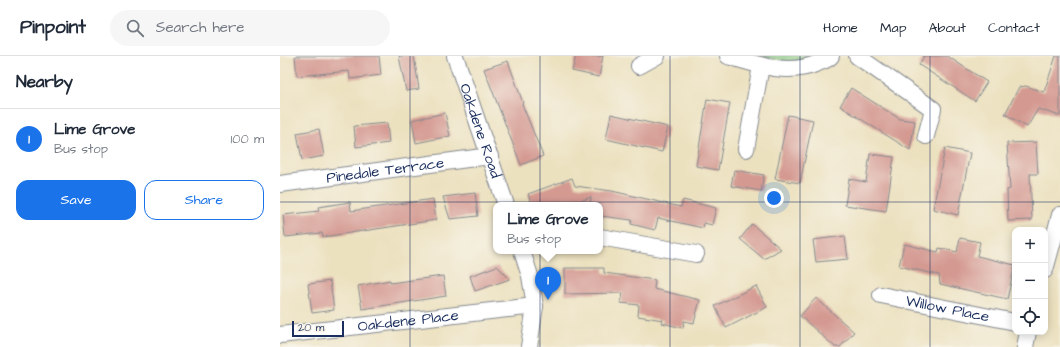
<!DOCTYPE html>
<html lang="en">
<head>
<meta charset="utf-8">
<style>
  body { margin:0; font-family:"Architects Daughter",sans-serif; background:#f6f6f7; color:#1f2937 }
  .controls { position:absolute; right:12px; bottom:12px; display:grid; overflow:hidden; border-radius:8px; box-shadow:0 2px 10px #0003 }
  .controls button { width:36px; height:36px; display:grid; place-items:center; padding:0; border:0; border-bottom:1px solid #e0e1e3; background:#fff; color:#1f2937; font:20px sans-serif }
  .scale { position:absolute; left:12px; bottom:10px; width:52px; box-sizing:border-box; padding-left:4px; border:2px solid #1b2f5e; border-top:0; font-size:11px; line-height:14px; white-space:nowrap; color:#1b2f5e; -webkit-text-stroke:3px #f7f3e8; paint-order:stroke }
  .you { position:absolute; left:494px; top:142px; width:14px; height:14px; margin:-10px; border:3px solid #fff; border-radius:50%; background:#1a73e8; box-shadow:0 0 0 6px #1a73e833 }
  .badge { display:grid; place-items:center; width:26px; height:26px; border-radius:50%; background:#1a73e8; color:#fff; font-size:13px; font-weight:700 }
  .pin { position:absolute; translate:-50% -33px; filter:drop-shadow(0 1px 2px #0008) }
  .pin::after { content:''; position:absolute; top:21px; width:14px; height:12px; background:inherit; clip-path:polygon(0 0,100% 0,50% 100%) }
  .popup { position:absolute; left:213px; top:146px; width:110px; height:52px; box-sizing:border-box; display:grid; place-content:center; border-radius:8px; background:#fff; filter:drop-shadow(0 1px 3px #0005); font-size:13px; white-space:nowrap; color:#747a83 }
  .popup b { font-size:15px; color:#1f2937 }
  .popup::after { content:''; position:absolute; left:50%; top:100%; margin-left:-8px; border:8px solid transparent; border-top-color:#fff }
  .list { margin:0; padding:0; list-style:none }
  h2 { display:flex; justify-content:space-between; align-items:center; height:52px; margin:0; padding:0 16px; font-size:17px }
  h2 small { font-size:13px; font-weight:400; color:#747a83 }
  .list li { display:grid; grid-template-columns:26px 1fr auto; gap:12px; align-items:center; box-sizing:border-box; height:60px; padding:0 16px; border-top:1px solid #e0e1e3 }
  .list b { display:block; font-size:15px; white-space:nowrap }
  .list p { margin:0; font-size:13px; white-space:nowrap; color:#747a83 }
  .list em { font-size:13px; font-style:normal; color:#747a83 }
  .actions { display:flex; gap:8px; padding:12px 16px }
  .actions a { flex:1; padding:9px 0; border:1px solid #1a73e8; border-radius:12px; text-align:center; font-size:14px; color:#1a73e8 }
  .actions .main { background:#1a73e8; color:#fff }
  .icon { flex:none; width:22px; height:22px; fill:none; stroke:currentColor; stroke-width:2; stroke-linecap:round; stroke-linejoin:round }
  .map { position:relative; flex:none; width:780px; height:291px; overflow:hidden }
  header { display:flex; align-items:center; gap:24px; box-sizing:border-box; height:56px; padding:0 20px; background:#fff; border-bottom:1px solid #e0e1e3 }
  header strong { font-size:19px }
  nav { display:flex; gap:22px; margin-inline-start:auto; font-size:14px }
  .search { width:280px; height:36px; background:#f6f6f7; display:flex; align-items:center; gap:10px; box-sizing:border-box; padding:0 14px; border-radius:22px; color:#747a83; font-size:15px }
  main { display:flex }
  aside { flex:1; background:#fff }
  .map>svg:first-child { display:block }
</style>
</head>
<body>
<header>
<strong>Pinpoint</strong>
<div class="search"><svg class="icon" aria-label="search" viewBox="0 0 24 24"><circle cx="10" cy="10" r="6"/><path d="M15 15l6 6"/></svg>Search here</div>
<nav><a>Home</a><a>Map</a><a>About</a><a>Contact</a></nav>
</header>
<main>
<aside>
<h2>Nearby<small></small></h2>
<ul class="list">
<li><span class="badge">1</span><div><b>Lime Grove</b><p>Bus stop</p></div><em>100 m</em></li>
</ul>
<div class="actions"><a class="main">Save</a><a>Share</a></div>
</aside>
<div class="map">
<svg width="780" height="291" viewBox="0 0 780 291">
  <rect width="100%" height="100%" fill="#f7f3e8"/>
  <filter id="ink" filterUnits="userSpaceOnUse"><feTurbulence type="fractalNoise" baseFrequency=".025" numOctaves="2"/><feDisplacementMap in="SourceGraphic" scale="8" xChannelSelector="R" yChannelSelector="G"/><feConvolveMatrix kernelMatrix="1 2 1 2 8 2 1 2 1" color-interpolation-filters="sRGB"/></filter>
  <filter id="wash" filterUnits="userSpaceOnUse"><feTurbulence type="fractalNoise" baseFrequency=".012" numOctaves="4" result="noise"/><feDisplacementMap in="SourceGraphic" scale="16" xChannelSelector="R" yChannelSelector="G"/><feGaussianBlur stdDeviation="0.9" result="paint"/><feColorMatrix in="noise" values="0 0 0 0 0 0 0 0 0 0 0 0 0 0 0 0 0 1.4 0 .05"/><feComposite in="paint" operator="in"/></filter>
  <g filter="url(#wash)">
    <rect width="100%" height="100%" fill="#ece1bf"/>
    <!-- park -->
    <path fill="#9bdc92" stroke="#5b8678" d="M480,0H537C516,8 502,5 480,0Z"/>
    <g id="blocks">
      <!-- building -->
      <path fill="#d49a92" d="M15,0H99L101,19L70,23L69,15L17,20Z
        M119,0H134L139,33L126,35Z
        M296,0H323L319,21L292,15Z
        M644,0H667L707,26L695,45L639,9Z
        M776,0H780V60L758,53L747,71L725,58L739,31L746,30L764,36Z
        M228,5L243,47L242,48L263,100L241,109L204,13Z
        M571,32L620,63L635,65L630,94L560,50Z
        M427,43L450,47L438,114L416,110Z
        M165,57L170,80L136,87L132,64Z
        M331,58L388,71L382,96L326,83Z
        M508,59L533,64L520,127L495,123Z
        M107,67L109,87L76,91L74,70Z
        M39,73L44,100L22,104L17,77Z
        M756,86L758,118H750L752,164L728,165L727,134L730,133L727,87Z
        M665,92L690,97L678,159L653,153Z
        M590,98L614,101L606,155L565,149L569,123L586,126Z
        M454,114L484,119L481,135L451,130Z
        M292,122L295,130L332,135L401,151L403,144L436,152L432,169L424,167L423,172L378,162L375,174L351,168L352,164L320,160V149H310L311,141L289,149H252L248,138Z
        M195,137L198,160L170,163L163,141Z
        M153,143L156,164L43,181L42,177L5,181L3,159L39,155L38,151L70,146L71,155Z
        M472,168L501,193L484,203L460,183Z
        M565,180L568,203L536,206L533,184Z
        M680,182L700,186L697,200L735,209L727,243L660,228L659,219L619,210L624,188L658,196L659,192L677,196Z
        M217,210L230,223L195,235L190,220Z
        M285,212H324V217L375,224L374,233L420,244L414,267L404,265L403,272L382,267L383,264L358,260L359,249L341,247L343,237L285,238Z
        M163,220L166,240L82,253L78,230L110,224V227Z
        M50,225L54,254L32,257L28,228Z
        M476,230L487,251L446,272L435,250Z
        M536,242L574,276L560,291H555L520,260Z"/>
    </g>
  </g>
  <g filter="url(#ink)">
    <use href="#blocks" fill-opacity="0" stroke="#84888e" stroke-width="1"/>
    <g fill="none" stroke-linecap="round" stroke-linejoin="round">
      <defs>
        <g id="street">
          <path id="s1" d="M175,0L226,149"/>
          <path d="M448,0C477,9 509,20 538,7C543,5 548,4 551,0"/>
          <path d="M577,0L653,53L646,80"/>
          <path d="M359,10L377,0"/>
          <path d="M466,93L481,10"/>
          <path id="s2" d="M0,128L210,100"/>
          <path d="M320,181L416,198"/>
          <path d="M242,195L250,220L255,250L249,291"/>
          <path d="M765,214L780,159"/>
          <path id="s3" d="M601,239L735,266"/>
          <path id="s4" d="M0,279L255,250"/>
          <path d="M745,291L748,276"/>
        </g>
      </defs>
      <!-- street casing -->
      <use href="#street" stroke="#84888e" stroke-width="18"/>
      <!-- street -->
      <use href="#street" stroke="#fff" stroke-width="16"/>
    </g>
  </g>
  <!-- grid -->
  <path fill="none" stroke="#1b2f5e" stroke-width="1" stroke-opacity="0.55" d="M130,0V291M260,0V291M390,0V291M520,0V291M650,0V291M0,146H780"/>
  <g text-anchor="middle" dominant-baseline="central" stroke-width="3" stroke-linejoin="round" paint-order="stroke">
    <!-- street labels -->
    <g font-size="15" fill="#1b2f5e" stroke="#f7f3e8">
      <text stroke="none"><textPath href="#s1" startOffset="79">Oakdene Road</textPath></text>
      <text stroke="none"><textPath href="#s2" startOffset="106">Pinedale Terrace</textPath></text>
      <text stroke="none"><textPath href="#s3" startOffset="68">Willow Place</textPath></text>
      <text stroke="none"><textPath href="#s4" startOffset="129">Oakdene Place</textPath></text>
    </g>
  </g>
</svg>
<div class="controls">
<button>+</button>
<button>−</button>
<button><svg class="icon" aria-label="locate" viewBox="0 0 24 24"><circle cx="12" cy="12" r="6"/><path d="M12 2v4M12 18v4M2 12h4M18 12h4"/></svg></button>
</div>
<div class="scale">20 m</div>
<div class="you"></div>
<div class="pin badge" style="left:268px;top:244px">1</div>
<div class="popup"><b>Lime Grove</b>Bus stop</div>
</div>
</main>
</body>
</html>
